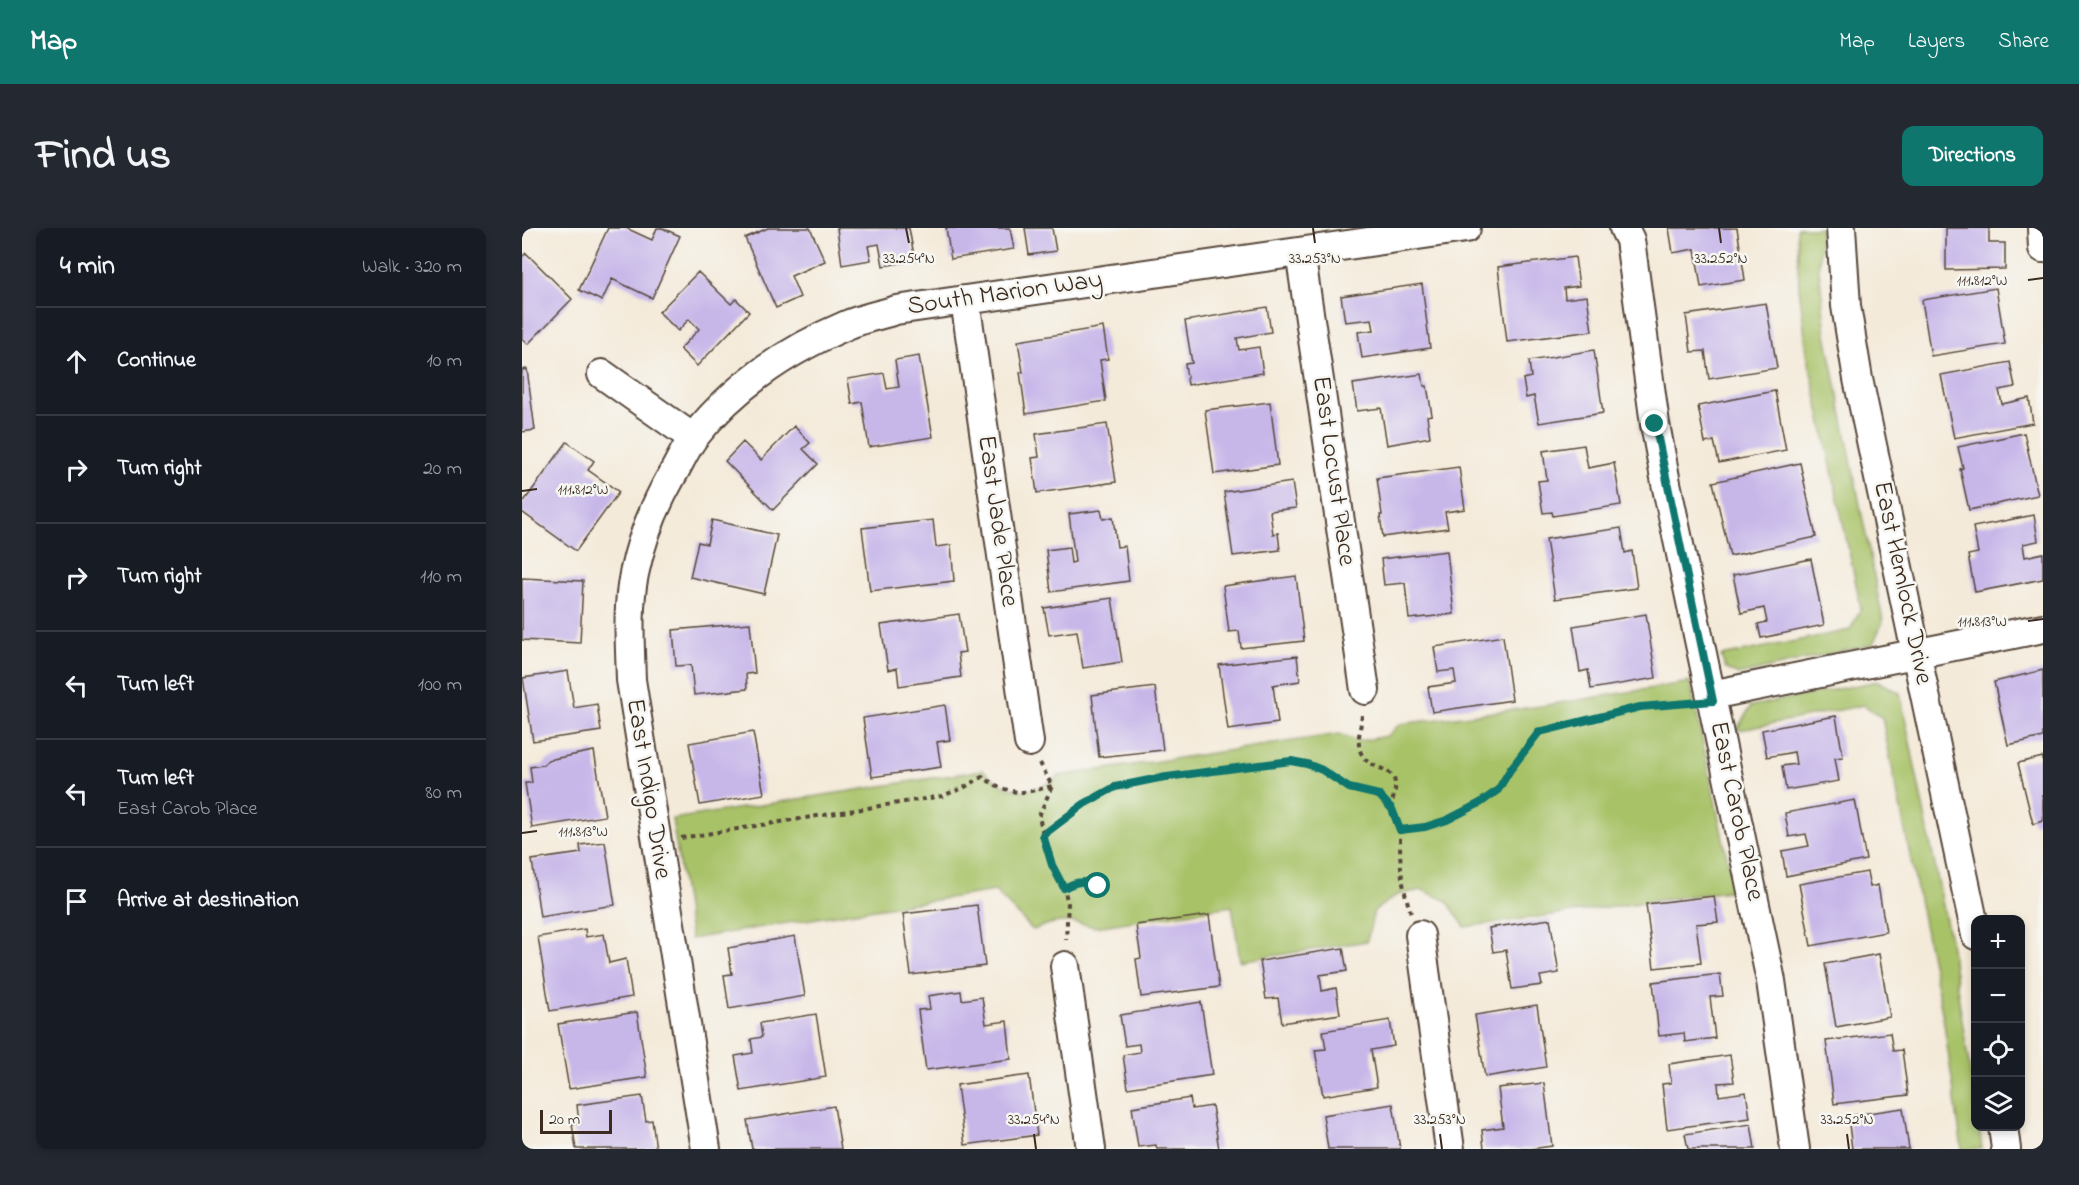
<!DOCTYPE html>
<html lang="en">
<head>
<meta charset="utf-8">
<style>
  body { margin:0; font-family:"Indie Flower",sans-serif; background:#242831; color:#f1f3f6 }
  .controls { position:absolute; right:18px; bottom:18px; display:grid; overflow:hidden; border-radius:12px; box-shadow:0 3px 9px #0003 }
  .controls button { width:54px; height:54px; display:grid; place-items:center; padding:0; border:0; border-bottom:2px solid #363941; background:#171b24; color:#f1f3f6; font:30px sans-serif }
  .scale { position:absolute; left:18px; bottom:15px; width:72px; box-sizing:border-box; padding-left:6px; border:3px solid #3b2a1e; border-top:0; font-size:16px; line-height:21px; white-space:nowrap; color:#3b2a1e; -webkit-text-stroke:4px #f6f6f2; paint-order:stroke }
  .stop { position:absolute; width:18px; height:18px; margin:-14px; border:4px solid #0f766e; border-radius:50%; background:#fff }
  .stop.end { background:#0f766e; border-color:#fff; box-shadow:0 2px 6px #0008 }
  .list { margin:0; padding:0; list-style:none }
  h2 { display:flex; justify-content:space-between; align-items:center; height:78px; margin:0; padding:0 24px; font-size:26px }
  h2 small { font-size:20px; font-weight:400; color:#9ea1a6 }
  .list li { display:grid; grid-template-columns:39px 1fr auto; gap:18px; align-items:center; box-sizing:border-box; height:108px; padding:0 24px; border-top:2px solid #363941 }
  .list b { display:block; font-size:22px; white-space:nowrap }
  .list p { margin:0; font-size:20px; white-space:nowrap; color:#9ea1a6 }
  .list em { font-size:20px; font-style:normal; color:#9ea1a6 }
  .icon { flex:none; width:33px; height:33px; fill:none; stroke:currentColor; stroke-width:2; stroke-linecap:round; stroke-linejoin:round }
  .map { position:relative; flex:none; width:1521px; height:921px; overflow:hidden; border-radius:12px }
  header { display:flex; align-items:center; gap:36px; box-sizing:border-box; height:84px; padding:0 30px; background:#0f766e; color:#fff }
  header strong { font-size:28px }
  nav { display:flex; gap:33px; margin-inline-start:auto; font-size:21px }
  .intro { display:flex; align-items:center; justify-content:space-between; box-sizing:border-box; height:144px; padding:0 36px }
  h1 { margin:0; font-size:42px }
  .button { padding:15px 27px; border-radius:12px; background:#0f766e; color:#fff; font-size:21px; font-weight:700 }
  main { display:flex; gap:36px; padding:0 36px }
  aside { flex:1; background:#171b24; border-radius:12px; box-shadow:0 3px 9px #0003 }
  .map>svg:first-child { display:block }
</style>
</head>
<body>
<header>
<strong>Map</strong>
<nav><a>Map</a><a>Layers</a><a>Share</a></nav>
</header>
<div class="intro"><h1>Find us</h1><a class="button">Directions</a></div>
<main>
<aside>
<h2>4 min<small>Walk · 320 m</small></h2>
<ul class="list">
<li><svg class="icon" aria-label="ahead" viewBox="0 0 24 24"><path d="M12 20V5M6 11l6-6 6 6"/></svg><div><b>Continue</b></div><em>10 m</em></li>
<li><svg class="icon" aria-label="right" viewBox="0 0 24 24"><path d="M7 20v-9h11M14 6l5 5-5 5"/></svg><div><b>Turn right</b></div><em>20 m</em></li>
<li><svg class="icon" aria-label="right" viewBox="0 0 24 24"><path d="M7 20v-9h11M14 6l5 5-5 5"/></svg><div><b>Turn right</b></div><em>110 m</em></li>
<li><svg class="icon" aria-label="left" viewBox="0 0 24 24"><path d="M17 20v-9H6M10 6l-5 5 5 5"/></svg><div><b>Turn left</b></div><em>100 m</em></li>
<li><svg class="icon" aria-label="left" viewBox="0 0 24 24"><path d="M17 20v-9H6M10 6l-5 5 5 5"/></svg><div><b>Turn left</b><p>East Carob Place</p></div><em>80 m</em></li>
<li><svg class="icon" aria-label="arrive" viewBox="0 0 24 24"><path d="M6 21V4h12l-3 4 3 4H6"/></svg><div><b>Arrive at destination</b></div></li>
</ul>
</aside>
<div class="map">
<svg width="1521" height="921" viewBox="0 0 1521 921">
  <rect width="100%" height="100%" fill="#f6f6f2"/>
  <filter id="ink" filterUnits="userSpaceOnUse"><feTurbulence type="fractalNoise" baseFrequency=".0167" numOctaves="2"/><feDisplacementMap in="SourceGraphic" scale="12" xChannelSelector="R" yChannelSelector="G"/><feConvolveMatrix kernelMatrix="1 2 1 2 8 2 1 2 1" color-interpolation-filters="sRGB"/></filter>
  <filter id="wash" filterUnits="userSpaceOnUse"><feTurbulence type="fractalNoise" baseFrequency=".008" numOctaves="4" result="noise"/><feDisplacementMap in="SourceGraphic" scale="24" xChannelSelector="R" yChannelSelector="G"/><feGaussianBlur stdDeviation="1.35" result="paint"/><feColorMatrix in="noise" values="0 0 0 0 0 0 0 0 0 0 0 0 0 0 0 0 0 1.4 0 .05"/><feComposite in="paint" operator="in"/></filter>
  <g filter="url(#wash)">
    <rect width="100%" height="100%" fill="#f4ead9"/>
    <!-- green -->
    <path fill="#a8c268" stroke="#727643" stroke-width="1.5" d="M1275,0H1298L1297,42L1304,106L1361,393L1351,416L1216,447L1204,441L1199,428L1328,402L1339,380L1285,125L1277,59Z
      M1356,453L1378,465L1427,707L1453,876L1454,898L1457,899L1460,921H1440L1421,789L1360,490L1342,477L1214,503L1229,478Z
      M1168,454L1212,662L943,699L925,673L900,662L875,667L852,683L845,713L718,733L710,678L573,699C547,692 536,691 511,702L473,663L326,685L169,711L150,591L461,542C487,566 507,569 537,548L817,506L837,513L865,508L878,496L1019,478Z"/>
    <g id="blocks">
      <!-- building -->
      <path fill="#c7b7e9" d="M86,0H104L130,12L135,0H140L158,8L130,70L90,51L80,73L57,62Z
        M246,0H288L303,33L269,48L278,69L254,80L223,10Z
        M315,0H387L393,33L361,38L357,16L346,18L349,32L320,37Z
        M424,0H488L492,21L429,31Z
        M503,0H530L534,23L507,27Z
        M1147,0H1215L1223,52L1179,59L1173,21L1151,25Z
        M1424,0H1467V15H1483V41L1424,42Z
        M4,25L50,71L6,116L0,111V29Z
        M1053,29L1057,58L1042,60L1043,71L1065,68L1070,103L985,114L976,39Z
        M176,44L209,76L214,71L227,84L175,138L158,121L177,101L167,91L156,103L137,84Z
        M900,56L908,120L840,130L836,104L852,102L850,91L823,94L819,68Z
        M1474,60L1483,116L1409,128L1400,72Z
        M1244,75L1255,140L1187,151L1183,123L1169,124L1164,87Z
        M745,79L749,104L715,110L717,122L737,119L741,145L666,157L663,136L670,135L663,93Z
        M581,99L586,131L578,132L584,173L504,186L498,144H501L496,113Z
        M1072,122L1081,185L1017,195L1012,168L1004,170L1001,151L1009,149L1007,133Z
        M397,128L411,209L347,219L340,174L330,176L326,151L362,145L365,161L377,159L373,132Z
        M1488,134L1493,159L1477,162L1480,176L1507,170L1511,195L1432,210L1419,147Z
        M5,141L13,202L0,204V142Z
        M900,146L902,158H905L910,187L905,188L908,209L865,217L859,180L835,183L831,156Z
        M1253,163L1264,222L1197,235L1192,213L1183,215L1176,178Z
        M748,174L756,237L692,246L683,182Z
        M585,196L594,254L515,265L510,230L517,229L514,206Z
        M272,198L288,215L281,221L296,236L251,282L203,233L221,214L239,232Z
        M1502,205L1516,267L1447,282L1438,241L1441,240L1436,219Z
        M45,214L72,233L66,242L97,264L54,323L0,284V276Z
        M1062,217L1066,240L1092,235L1099,277L1031,288L1030,284L1021,285L1016,253L1025,252L1021,223Z
        M1278,235L1294,309L1208,328L1191,254Z
        M937,239L943,281L923,284L926,300L861,309L858,287H860L855,250Z
        M770,254L774,280L748,283L751,306L756,305L758,322L711,328L702,264Z
        M579,282L581,291L591,289L595,319L603,318L607,353L529,364L524,322L547,319L549,335L553,334L547,286Z
        M1512,287L1516,313L1501,316L1503,329L1521,325V351L1453,364L1446,327L1456,325L1451,299Z
        M190,292L255,307L242,366L168,349L176,314L185,316Z
        M411,292L414,319L429,317L432,353L348,363L340,300Z
        M1099,300L1103,325L1110,323L1115,360L1033,371L1024,311Z
        M925,323L932,386L887,391L883,355L862,357L859,331Z
        M1289,331L1302,397L1239,410L1236,396L1245,394L1242,380L1219,385L1211,347Z
        M774,348L782,413L719,420L717,403L707,404L701,358Z
        M0,350L61,353L58,415L0,412Z
        M590,370L600,434L561,440L555,403L527,407L522,380Z
        M437,386L443,424L436,425L439,449L377,458L375,440L366,442L359,397Z
        M1124,386L1134,450L1069,461L1066,442L1058,444L1051,398Z
        M228,395L233,445L224,446L225,461L172,467L169,437L154,438L151,402Z
        M981,408L990,472L910,484L906,459L934,455L932,442L916,444L912,419Z
        M775,428L778,453L751,457L756,495L706,502L697,437Z
        M1521,442V509L1486,517L1472,454Z
        M46,443L52,480L75,476L79,503L11,513L1,450Z
        M633,459L641,522L577,529L570,467Z
        M423,477L428,512L415,514L419,539L350,549L341,490Z
        M1314,488L1321,529L1313,530L1317,553L1264,562L1260,538L1274,536L1272,524L1245,529L1240,502Z
        M231,504L242,566L178,577L167,515Z
        M72,523L83,588L10,600L3,555H10L8,539L21,537L26,532Z
        M1521,529V593L1511,596L1496,535Z
        M1333,572L1344,632L1264,648L1260,623L1287,618L1284,606L1267,609L1263,585Z
        M83,614L93,677L18,689L10,632L59,625L58,617Z
        M1345,644L1348,659L1356,657L1364,704L1289,718L1277,656Z
        M1192,668L1196,694L1174,696L1179,735L1132,740L1124,676Z
        M455,677L463,738L389,747L381,686Z
        M687,687L697,759L619,769L614,731L619,730L614,697Z
        M1028,691L1037,745L1018,748L1020,757L990,761L984,722L971,724L967,700Z
        M63,701L64,709L82,706L87,735L104,731L110,769L28,783L16,709Z
        M273,708L283,768L207,781L202,747L210,746L206,720Z
        M821,720L825,743L798,747L800,763L814,760L818,786L760,795L756,770L744,771L738,733Z
        M1357,726L1368,789L1314,799L1303,736Z
        M1198,746L1201,768L1188,769L1193,810L1163,814L1162,805L1137,808L1131,754Z
        M439,763L440,772L460,769L464,796L485,793L489,831L404,842L396,782L408,781L406,768Z
        M679,774L690,847L606,860L601,827L618,824L617,816L603,818L598,787Z
        M1015,777L1024,839L963,849L953,787Z
        M115,784L125,849L47,861L36,796Z
        M294,786L304,849L219,863L213,828L231,825L229,811L240,809L238,795Z
        M868,792L872,818L849,822L855,859L801,868L793,822L804,821L801,803Z
        M1368,805L1371,823L1380,822L1386,867L1312,876L1304,813Z
        M1208,827L1212,854L1196,855L1197,868L1224,864L1228,890L1145,901L1140,856L1149,855L1147,836Z
        M507,847L515,907L443,917L435,857Z
        M1022,855L1030,918L1009,921H962L960,902L981,899L976,860Z
        M120,868L124,893L130,892L134,921H54L50,896L57,895L55,877Z
        M668,870L670,881L690,878L697,921H635L634,917L616,919L610,879Z
        M871,876L878,921H806L801,887Z
        M312,878L319,921H230L225,892Z
        M1381,880L1387,921H1330L1326,888Z
        M1229,896L1233,921H1166L1163,906Z"/>
    </g>
  </g>
  <g filter="url(#ink)">
    <use href="#blocks" fill-opacity="0" stroke="#57473a" stroke-width="1.5"/>
    <g fill="none" stroke-linecap="round" stroke-linejoin="round">
      <defs>
        <path id="minor" d="M1102,0L1108,12L1133,196L1144,255L1249,753L1273,921
          M1319,0L1324,78L1336,151L1454,707
          M1520,0L1521,20
          M778,24L843,462
          M443,72L507,514
          M80,146L171,210
          M1189,467L1521,400
          M898,707L928,921
          M543,738L569,921
          M1481,898L1484,921
          M184,921L109,452C108,417 105,380 112,346C119,312 132,279 149,249C157,236 163,221 172,209C212,158 266,122 325,97C341,90 358,87 374,82L944,0"/>
      </defs>
      <!-- minor casing -->
      <use href="#minor" stroke="#57473a" stroke-width="32"/>
      <!-- path -->
      <path stroke="#57473a" stroke-width="4" stroke-dasharray="4.5 4.5" stroke-linecap="butt" d="M840,487C839,499 834,514 839,525C849,548 887,532 868,579
        M518,535L530,558L517,588L521,607L562,576L593,559L637,550L769,533L785,536L800,542L827,560L857,567L870,581L878,602
        M521,607L530,637L542,660L546,676L544,712
        M159,610L420,568L441,560L460,549C489,567 497,567 530,558
        M542,660C555,653 562,652 576,658
        M889,685C878,653 878,635 878,602L903,599L925,592L958,575L976,562L988,542L1017,504L1117,479L1166,476"/>
      <!-- minor -->
      <use href="#minor" stroke="#fff" stroke-width="28"/>
    </g>
  </g>
  <g fill="none" stroke-linecap="round" stroke-linejoin="round" filter="url(#ink)">
    <!-- route -->
    <path stroke="#0f766e" stroke-width="8" d="M576,658C562,652 555,653 542,660L530,637L521,607L562,576L593,559L637,550L769,533L785,536L800,542L827,560L857,567L870,581L878,602L903,599L925,592L958,575L976,562L988,542L1017,504L1118,479L1191,473L1133,196"/>
  </g>
  <!-- ticks -->
  <path fill="none" stroke="#3b2a1e" stroke-width="2" d="M384,0L387,15M791,0L793,15M1197,0L1199,15M1506,52L1521,50M0,263L15,261M1506,393L1521,391M0,605L15,603M512,906L514,921M918,906L920,921M1325,906L1327,921"/>
  <g text-anchor="middle" dominant-baseline="central" stroke-width="5" stroke-linejoin="round" paint-order="stroke">
    <!-- street labels -->
    <g font-size="26" fill="#3b2a1e" stroke="#f6f6f2">
      <text transform="translate(483 66) rotate(-8)">South Marion Way</text>
      <text transform="translate(811 243) rotate(82)">East Locust Place</text>
      <text transform="translate(475 293) rotate(82)">East Jade Place</text>
      <text transform="translate(1380 355) rotate(78)">East Hemlock Drive</text>
      <text transform="translate(126 561) rotate(81)">East Indigo Drive</text>
      <text transform="translate(1214 583) rotate(78)">East Carob Place</text>
    </g>
  </g>
  <g font-size="15" text-anchor="middle" fill="#3b2a1e" stroke="#f6f6f2" stroke-width="5" stroke-linejoin="round" paint-order="stroke">
    <text x="387" y="35">33.254°N</text>
    <text x="793" y="35">33.253°N</text>
    <text x="1199" y="35">33.252°N</text>
    <text x="1460" y="57">111.812°W</text>
    <text x="61" y="266">111.812°W</text>
    <text x="1460" y="398">111.813°W</text>
    <text x="61" y="608">111.813°W</text>
    <text x="512" y="896">33.254°N</text>
    <text x="918" y="896">33.253°N</text>
    <text x="1325" y="896">33.252°N</text>
  </g>
</svg>
<div class="controls">
<button>+</button>
<button>−</button>
<button><svg class="icon" aria-label="locate" viewBox="0 0 24 24"><circle cx="12" cy="12" r="6"/><path d="M12 2v4M12 18v4M2 12h4M18 12h4"/></svg></button>
<button><svg class="icon" aria-label="layers" viewBox="0 0 24 24"><path d="M12 4l9 5-9 5-9-5zM3 14l9 5 9-5"/></svg></button>
</div>
<div class="scale">20 m</div>
<div class="stop" style="left:576px;top:658px"></div>
<div class="stop end" style="left:1133px;top:196px"></div>
</div>
</main>
</body>
</html>
